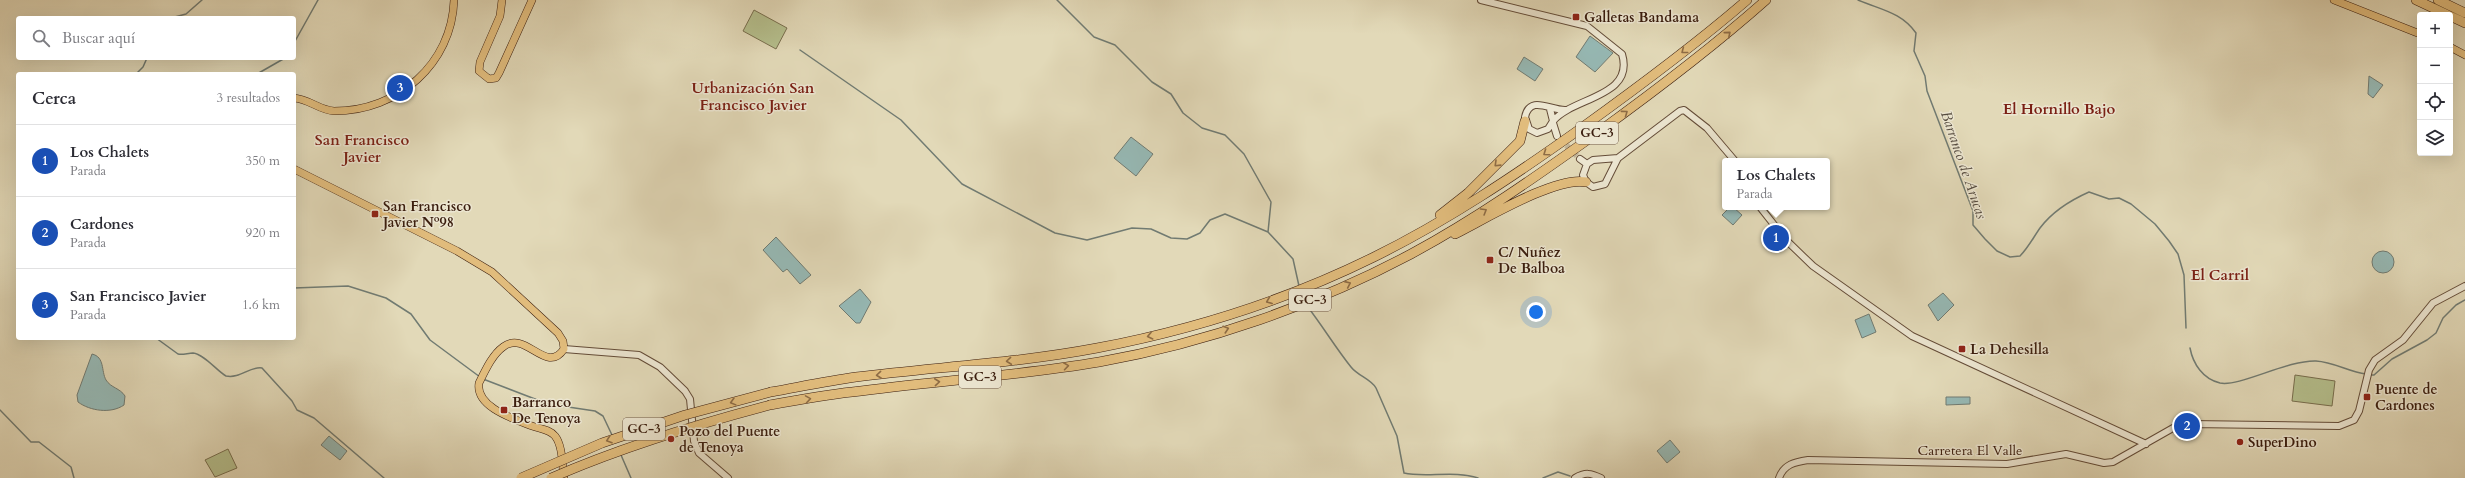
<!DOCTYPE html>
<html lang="es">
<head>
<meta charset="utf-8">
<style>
  body { margin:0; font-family:Cardo,serif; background:#f7f7f7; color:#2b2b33 }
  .controls { position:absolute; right:12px; top:12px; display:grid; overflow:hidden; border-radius:4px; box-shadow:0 4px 16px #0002 }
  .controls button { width:36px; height:36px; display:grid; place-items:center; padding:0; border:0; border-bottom:1px solid #e1e1e2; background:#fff; color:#2b2b33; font:20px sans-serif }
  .you { position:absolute; left:1536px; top:312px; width:14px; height:14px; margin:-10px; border:3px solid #fff; border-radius:50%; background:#1a73e8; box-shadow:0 0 0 6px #1a73e833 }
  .badge { display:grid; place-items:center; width:26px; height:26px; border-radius:50%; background:#111827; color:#fff; font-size:13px; font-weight:700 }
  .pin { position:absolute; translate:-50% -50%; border:2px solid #fff; box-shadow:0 1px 4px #0006 }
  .popup { position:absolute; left:1722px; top:158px; width:108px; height:52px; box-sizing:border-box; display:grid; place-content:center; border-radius:4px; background:#fff; filter:drop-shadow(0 1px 3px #0005); font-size:13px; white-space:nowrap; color:#7c7c81 }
  .popup b { font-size:15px; color:#2b2b33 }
  .popup::after { content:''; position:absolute; left:50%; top:100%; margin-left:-8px; border:8px solid transparent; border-top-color:#fff }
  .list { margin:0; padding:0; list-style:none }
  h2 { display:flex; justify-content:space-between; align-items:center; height:52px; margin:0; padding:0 16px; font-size:17px }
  h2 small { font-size:13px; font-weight:400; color:#7c7c81 }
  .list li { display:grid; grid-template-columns:26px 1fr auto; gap:12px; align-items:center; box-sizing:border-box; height:72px; padding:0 16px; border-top:1px solid #e1e1e2 }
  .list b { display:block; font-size:15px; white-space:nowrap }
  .list p { margin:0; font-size:13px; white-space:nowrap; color:#7c7c81 }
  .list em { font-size:13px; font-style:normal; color:#7c7c81 }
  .icon { flex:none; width:22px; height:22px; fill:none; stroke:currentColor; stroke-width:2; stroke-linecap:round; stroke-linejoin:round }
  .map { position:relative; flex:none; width:2465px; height:478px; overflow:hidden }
  .search { position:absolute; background:#fff; box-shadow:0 4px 16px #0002; left:16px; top:16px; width:280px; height:44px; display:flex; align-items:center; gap:10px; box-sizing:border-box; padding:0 14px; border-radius:4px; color:#7c7c81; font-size:15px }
  .panel { position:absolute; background:#fff; box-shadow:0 4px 16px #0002; left:16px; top:72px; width:280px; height:268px; border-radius:4px }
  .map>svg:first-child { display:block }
</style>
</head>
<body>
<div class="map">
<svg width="2465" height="478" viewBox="0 0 2465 478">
  <rect width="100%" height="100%" fill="#e2d9b8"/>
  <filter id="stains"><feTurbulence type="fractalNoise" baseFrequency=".005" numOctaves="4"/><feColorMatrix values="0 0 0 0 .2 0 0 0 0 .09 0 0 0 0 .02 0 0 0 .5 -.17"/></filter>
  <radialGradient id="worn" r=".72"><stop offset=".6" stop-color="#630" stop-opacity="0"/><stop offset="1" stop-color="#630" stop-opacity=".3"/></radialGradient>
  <!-- green -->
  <path fill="#b5bf8d" stroke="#786e4e" d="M754,10L787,28L776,49L743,31Z
    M2295,375L2335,381L2332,406L2292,401Z
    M228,449L237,468L215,477L205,460Z"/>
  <!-- water -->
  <path fill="#96b9b5" stroke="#717b72" d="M1590,36L1613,53L1595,72L1576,57Z
    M1524,57L1543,69L1535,81L1517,69Z
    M2369,76L2383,85L2373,98L2368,94Z
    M1131,137L1153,154L1136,176L1114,158Z
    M1730,207H1733L1742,215L1733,225L1722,215Z
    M776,237L811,275L800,284L787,269L783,272L763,250Z
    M2372 262a11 11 0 1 1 22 0a11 11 0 1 1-22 0Z
    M860,289L871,302L860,323H856L839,306Z
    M1943,293L1954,305L1938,321L1928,305Z
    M1869,314L1876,332L1862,338L1855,320Z
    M92,354C105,357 101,371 106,380C111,388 120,388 125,396L124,405C111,414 90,411 78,402L77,395Z
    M1946,397H1970V404L1946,405Z
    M329,436L347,451L340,460L321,445Z
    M1670,440L1680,452L1667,463L1657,451Z"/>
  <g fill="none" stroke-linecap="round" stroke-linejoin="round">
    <!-- stream -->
    <path stroke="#717b72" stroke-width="1.5" d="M1057,0L1094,37L1115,45L1152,82L1171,94L1183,113L1202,128L1225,135L1244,154L1271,202L1268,232
      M1858,0C1881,10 1901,12 1916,33L1914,51L1925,76L1927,91L1973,211V225L1985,239L1997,251L2010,257L2020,256C2028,248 2033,238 2040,228C2052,212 2071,200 2089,192L2109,199L2119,198L2131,204L2155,224L2169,241L2178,254L2184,275L2186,328
      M171,18L186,14L202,0
      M294,43L318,0
      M800,50L901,120L962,184L1055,233L1087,240L1132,228L1151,229L1171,238L1187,239L1200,233L1210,220L1225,214L1268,232L1293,259L1299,286
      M136,74L143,67L147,58
      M257,74L285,58
      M294,288L348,286L386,298L411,314L430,340L480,377
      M1307,306C1322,325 1335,347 1351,367C1358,376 1371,379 1376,388L1397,436L1404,473C1425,478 1455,470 1478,478
      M156,338L178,354C183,355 188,353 193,353C204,354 217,371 226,376C240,379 250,366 262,368L292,401L297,410L314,418L384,478
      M2190,348C2193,364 2203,379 2220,383C2240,387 2287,360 2316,361C2334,362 2349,372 2366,374
      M2370,375H2374L2392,359L2427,340L2436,333L2443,318L2456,305L2465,300
      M483,379L548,404L595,411L603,416L612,435
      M0,410L31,442H39L71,467L74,478
      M621,455L631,478
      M1543,478L1558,472L1570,476"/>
    <!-- minor-tunnel -->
    <path stroke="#c0b396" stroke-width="6" stroke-dasharray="6 3" stroke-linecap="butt" d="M1560,139L1580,159"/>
    <defs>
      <path id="minor" d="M1481,0L1587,26L1622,54C1635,97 1573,97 1553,121
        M1550,109L1553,121L1548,129L1537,133L1529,129L1525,117C1530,94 1551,111 1566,110
        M1553,123L1557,136
        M1618,158L1593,160L1587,164L1583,175L1586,182L1593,187L1605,184L1618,158L1680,111L1684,110L1707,128L1735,161
        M1580,159L1587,164
        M1760,207L1786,240L1813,266L1912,336L2146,444
        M564,349L639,355L660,367L685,391L690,399L694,441L699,453L728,478
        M1575,478C1585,472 1591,473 1601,478
        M1779,478C1784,464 1795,462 1808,460L2007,464L2066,454L2104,463L2113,462L2173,428L2190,424L2339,426L2354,420L2359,411L2369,370L2375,360L2403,340L2433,303L2465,286"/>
      <path id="major" d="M502,0L500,16L480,62L479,71L489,79L496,78L499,73L532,0
        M2334,0L2420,34
        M2450,47L2465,55
        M294,98C309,99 319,110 334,111C398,111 452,64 454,0
        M294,169L457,251L492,272L558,333L563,341L564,349C546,376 526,329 503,347C492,355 485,371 479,383C475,407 514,419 532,426C540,429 549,429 555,436C563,446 562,466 564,478"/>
      <path id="highway" d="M2416,0L2448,15
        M2438,0L2465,13
        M2450,16L2465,23
        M1440,215L1468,193L1520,141L1525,121
        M1455,234C1485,219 1556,176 1586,182
        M771,392C799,387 827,381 856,377C936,367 1018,363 1097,348C1192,330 1287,300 1374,257C1447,221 1514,176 1580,129C1637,88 1694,46 1747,0
        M770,405C797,400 824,395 852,392C934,381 1017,376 1099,362C1206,343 1315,305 1411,254C1476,219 1537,176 1597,133C1655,91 1712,48 1766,0"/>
    </defs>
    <!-- minor casing -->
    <use href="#minor" stroke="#644c38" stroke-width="8"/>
    <!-- major casing -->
    <use href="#major" stroke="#3a1d0e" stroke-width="8"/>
    <!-- highway casing -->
    <use href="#highway" stroke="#3a1d0e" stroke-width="10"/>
    <!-- minor -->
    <use href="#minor" stroke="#ece6d1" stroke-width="6"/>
    <!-- major -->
    <use href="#major" stroke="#e1bc7c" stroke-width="7"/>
    <!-- highway -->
    <use href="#highway" stroke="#e1bc7c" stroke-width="9"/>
    <defs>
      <path id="highway-bridge" d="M521,478L602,443L685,415L771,392
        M551,478C622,447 694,425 770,405"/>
    </defs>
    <!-- highway-bridge casing -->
    <use href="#highway-bridge" stroke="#3a1d0e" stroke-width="10" stroke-linecap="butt"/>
    <!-- highway-bridge -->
    <use href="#highway-bridge" stroke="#e1bc7c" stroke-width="9"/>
  </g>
  <!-- one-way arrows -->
  <defs><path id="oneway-chevron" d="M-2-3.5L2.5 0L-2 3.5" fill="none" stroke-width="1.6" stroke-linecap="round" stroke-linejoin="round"/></defs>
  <g stroke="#8e6c45">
    <use href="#oneway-chevron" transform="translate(1728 34) rotate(-40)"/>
    <use href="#oneway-chevron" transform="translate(1684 51) rotate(142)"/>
    <use href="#oneway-chevron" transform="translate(1625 113) rotate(-36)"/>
    <use href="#oneway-chevron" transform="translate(1546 153) rotate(145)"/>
    <use href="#oneway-chevron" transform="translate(1497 164) rotate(136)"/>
    <use href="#oneway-chevron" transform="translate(1484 211) rotate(-31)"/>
    <use href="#oneway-chevron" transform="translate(1348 284) rotate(-24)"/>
    <use href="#oneway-chevron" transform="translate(1269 301) rotate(158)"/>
    <use href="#oneway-chevron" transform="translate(1226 329) rotate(-18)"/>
    <use href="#oneway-chevron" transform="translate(1150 336) rotate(167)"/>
    <use href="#oneway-chevron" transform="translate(1009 361) rotate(174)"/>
    <use href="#oneway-chevron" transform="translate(1066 366) rotate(-8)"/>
    <use href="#oneway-chevron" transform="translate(879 375) rotate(174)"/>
    <use href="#oneway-chevron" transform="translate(937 382) rotate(-6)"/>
    <use href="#oneway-chevron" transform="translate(808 399) rotate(-9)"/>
    <use href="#oneway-chevron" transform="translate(733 402) rotate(165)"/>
    <use href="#oneway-chevron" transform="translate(609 440) rotate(161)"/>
  </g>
  <!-- markers -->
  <g fill="#8f2418" stroke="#ece6d1" stroke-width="1.5">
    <rect x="1572" y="13" width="8" height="8" rx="2"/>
    <rect x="371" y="210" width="8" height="8" rx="2"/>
    <rect x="1486" y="256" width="8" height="8" rx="2"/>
    <rect x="1958" y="345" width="8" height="8" rx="2"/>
    <rect x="2363" y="393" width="8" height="8" rx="2"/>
    <rect x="500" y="406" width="8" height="8" rx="2"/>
    <circle cx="671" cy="439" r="4"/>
    <circle cx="2240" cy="442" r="4"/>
  </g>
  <g text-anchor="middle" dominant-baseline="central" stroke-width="3" stroke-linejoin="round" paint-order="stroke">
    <!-- shield labels -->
    <g fill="#ece6d1" stroke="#6f5948" stroke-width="1">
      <rect x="1576" y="122" width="42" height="22" rx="3"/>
      <rect x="1289" y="289" width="42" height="22" rx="3"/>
      <rect x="959" y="366" width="42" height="22" rx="3"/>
      <rect x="623" y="418" width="42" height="22" rx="3"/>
    </g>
    <g font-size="13" font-weight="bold" fill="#3a1d0e">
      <text x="1597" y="133">GC-3</text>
      <text x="1310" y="300">GC-3</text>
      <text x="980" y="377">GC-3</text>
      <text x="644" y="429">GC-3</text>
    </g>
    <!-- poi labels -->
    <g font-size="14" font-weight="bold" fill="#3a1d0e" stroke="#ece6d1" text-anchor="start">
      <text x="1584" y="17">Galletas Bandama</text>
      <text x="383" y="206">San Francisco<tspan x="383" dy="16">Javier Nº98</tspan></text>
      <text x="1498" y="252">C/ Nuñez<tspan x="1498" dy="16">De Balboa</tspan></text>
      <text x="1970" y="349">La Dehesilla</text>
      <text x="2375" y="389">Puente de<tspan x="2375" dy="16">Cardones</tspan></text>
      <text x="512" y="402">Barranco<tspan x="512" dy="16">De Tenoya</tspan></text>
      <text x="679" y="431">Pozo del Puente<tspan x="679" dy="16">de Tenoya</tspan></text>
      <text x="2248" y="442">SuperDino</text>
    </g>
    <!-- street labels -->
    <g font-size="14" fill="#3a1d0e" stroke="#ece6d1">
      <text x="1970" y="450">Carretera El Valle</text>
    </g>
    <!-- neighbourhood labels -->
    <g font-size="15" font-weight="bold" fill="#7a1f14" stroke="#ece6d1">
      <text x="753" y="88">Urbanización San<tspan x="753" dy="17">Francisco Javier</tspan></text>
      <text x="2059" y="109">El Hornillo Bajo</text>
      <text x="362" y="140">San Francisco<tspan x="362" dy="17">Javier</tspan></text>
      <text x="2220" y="275">El Carril</text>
    </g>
    <!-- water labels -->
    <g font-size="15" font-style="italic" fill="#564c40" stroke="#ece6d1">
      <text transform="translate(1964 165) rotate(71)">Barranco de Arucas</text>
    </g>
  </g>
  <rect width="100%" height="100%" filter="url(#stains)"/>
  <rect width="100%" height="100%" fill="url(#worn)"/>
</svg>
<div class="controls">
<button>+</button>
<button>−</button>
<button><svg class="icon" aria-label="locate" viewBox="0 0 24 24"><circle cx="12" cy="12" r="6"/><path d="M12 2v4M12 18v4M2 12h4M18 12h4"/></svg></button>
<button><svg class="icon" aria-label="layers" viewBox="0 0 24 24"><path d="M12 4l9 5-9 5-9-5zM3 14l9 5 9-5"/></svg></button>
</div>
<div class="you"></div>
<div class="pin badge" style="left:1776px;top:238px;background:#1a4fb4">1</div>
<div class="popup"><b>Los Chalets</b>Parada</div>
<div class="pin badge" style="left:2187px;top:426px;background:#1a4fb4">2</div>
<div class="pin badge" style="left:400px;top:88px;background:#1a4fb4">3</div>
<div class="search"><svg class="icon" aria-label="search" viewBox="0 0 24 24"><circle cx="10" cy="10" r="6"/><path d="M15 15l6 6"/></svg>Buscar aquí</div>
<section class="panel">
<h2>Cerca<small>3 resultados</small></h2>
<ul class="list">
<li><span class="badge" style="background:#1a4fb4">1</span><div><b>Los Chalets</b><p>Parada</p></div><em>350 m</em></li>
<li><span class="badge" style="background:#1a4fb4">2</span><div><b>Cardones</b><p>Parada</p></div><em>920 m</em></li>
<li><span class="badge" style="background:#1a4fb4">3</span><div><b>San Francisco Javier</b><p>Parada</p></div><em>1.6 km</em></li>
</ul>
</section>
</div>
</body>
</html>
